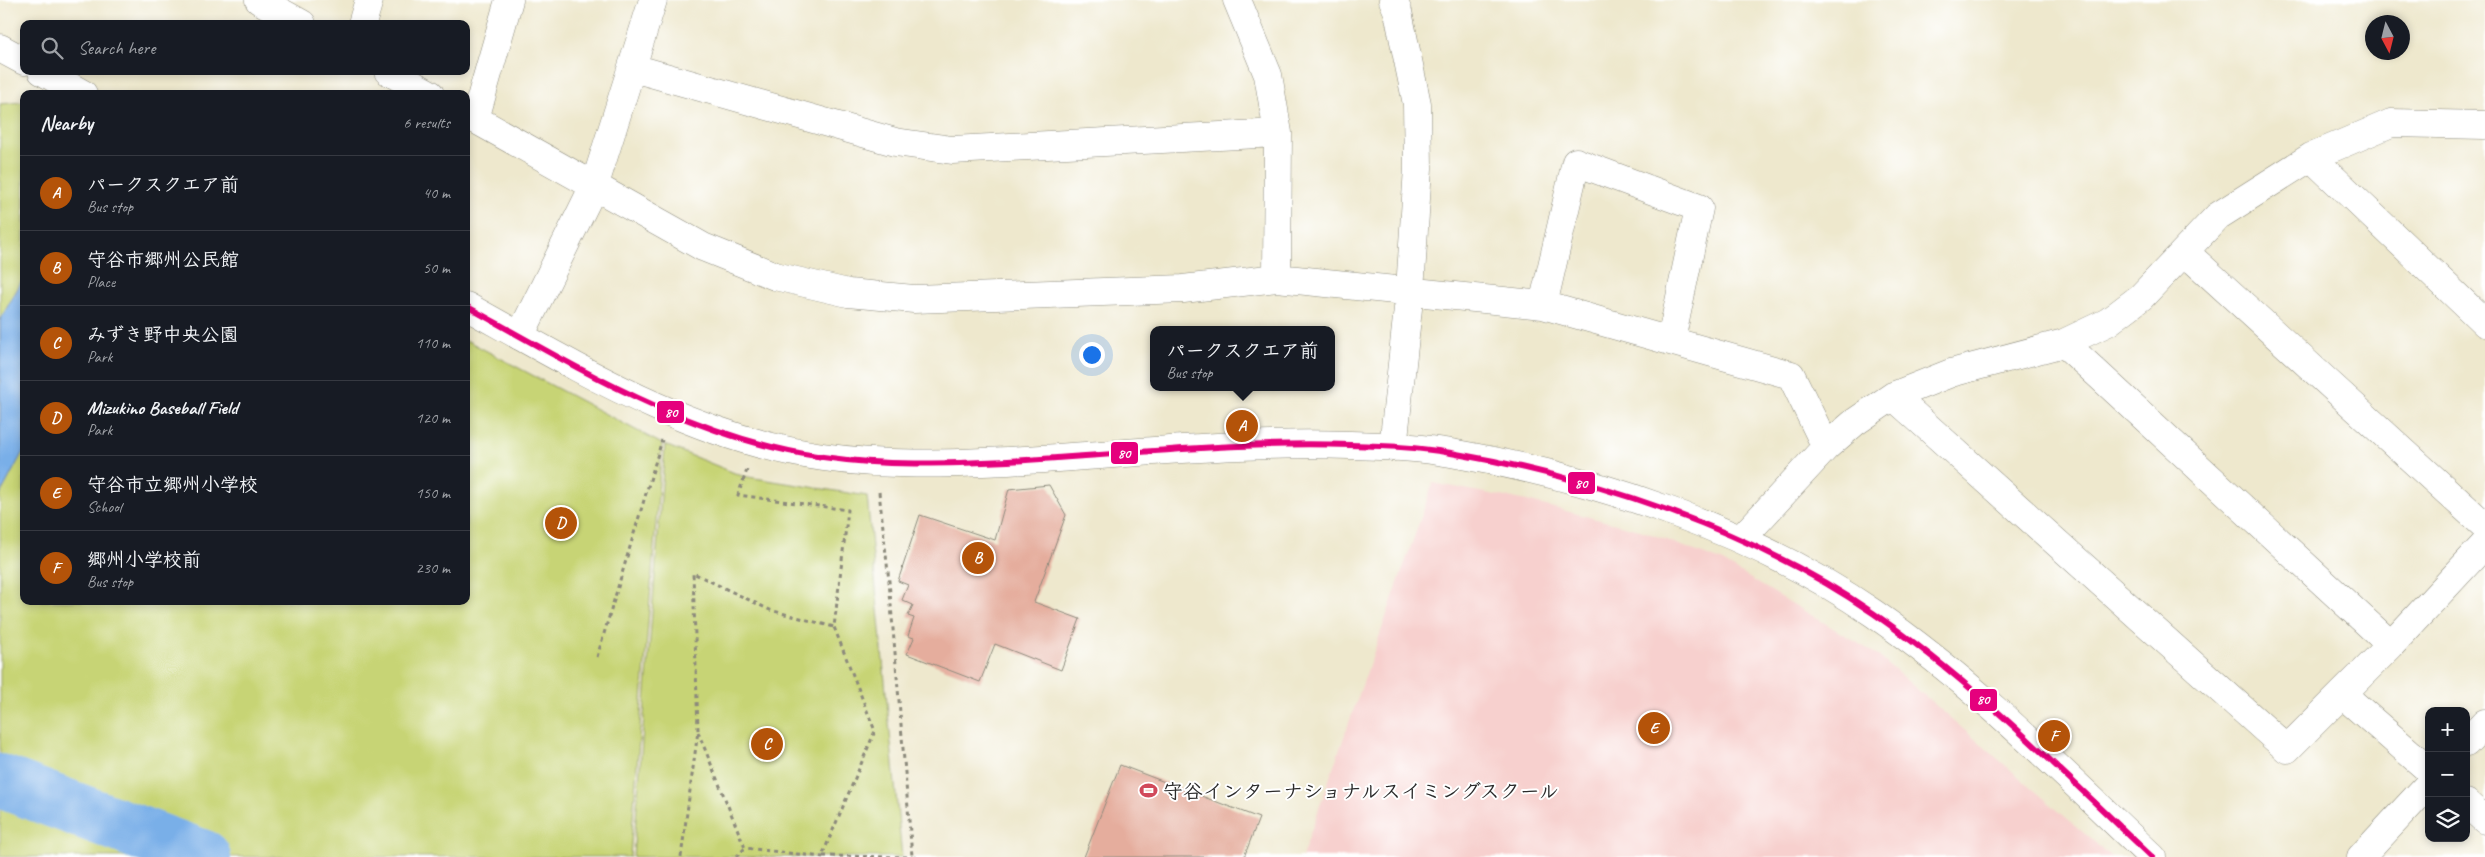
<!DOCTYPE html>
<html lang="en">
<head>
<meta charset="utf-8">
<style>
  body { margin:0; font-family:Caveat,"Klee One",sans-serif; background:#20242c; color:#f1f3f6 }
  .controls { position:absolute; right:15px; bottom:15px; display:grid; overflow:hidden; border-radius:10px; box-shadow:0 2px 8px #0003 }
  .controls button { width:45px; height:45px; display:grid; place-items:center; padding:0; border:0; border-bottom:1px solid #363941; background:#171b24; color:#f1f3f6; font:25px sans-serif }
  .compass { position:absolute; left:2365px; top:15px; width:45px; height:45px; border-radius:50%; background:#171b24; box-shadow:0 2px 8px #0003; rotate:173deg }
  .you { position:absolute; left:1091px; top:354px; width:18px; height:18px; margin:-12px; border:4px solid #fff; border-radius:50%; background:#1a73e8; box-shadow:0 0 0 8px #1a73e833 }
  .badge { display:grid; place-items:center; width:32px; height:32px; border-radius:50%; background:#b45309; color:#fff; font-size:16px; font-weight:700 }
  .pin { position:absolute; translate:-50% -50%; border:2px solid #fff; box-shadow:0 1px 5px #0006 }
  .popup { position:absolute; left:1150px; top:326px; width:185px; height:65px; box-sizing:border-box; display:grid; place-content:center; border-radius:10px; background:#171b24; filter:drop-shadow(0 1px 4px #0005); font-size:16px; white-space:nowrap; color:#9ea1a6 }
  .popup b { font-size:19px; color:#f1f3f6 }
  .popup::after { content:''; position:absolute; left:50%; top:100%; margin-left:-10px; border:10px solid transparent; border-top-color:#171b24 }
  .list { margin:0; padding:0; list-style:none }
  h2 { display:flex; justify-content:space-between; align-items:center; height:65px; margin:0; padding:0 20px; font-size:21px }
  h2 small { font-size:16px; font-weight:400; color:#9ea1a6 }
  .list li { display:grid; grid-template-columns:32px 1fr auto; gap:15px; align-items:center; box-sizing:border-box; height:75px; padding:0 20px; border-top:1px solid #363941 }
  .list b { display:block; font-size:19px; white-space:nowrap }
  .list p { margin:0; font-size:16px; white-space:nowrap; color:#9ea1a6 }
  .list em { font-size:16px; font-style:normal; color:#9ea1a6 }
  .icon { flex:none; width:28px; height:28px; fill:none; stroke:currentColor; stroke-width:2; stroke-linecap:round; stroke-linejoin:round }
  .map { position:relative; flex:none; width:2485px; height:857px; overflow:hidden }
  .search { position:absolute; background:#171b24; box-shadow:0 2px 8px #0003; left:20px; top:20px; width:450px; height:55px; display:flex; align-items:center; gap:12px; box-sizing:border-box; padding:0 18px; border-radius:10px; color:#9ea1a6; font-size:19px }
  .panel { position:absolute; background:#171b24; box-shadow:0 2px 8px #0003; left:20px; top:90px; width:450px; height:515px; border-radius:10px }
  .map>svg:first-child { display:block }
</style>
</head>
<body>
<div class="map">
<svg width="2485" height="857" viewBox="0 0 2485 857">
  <rect width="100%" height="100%" fill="#fff"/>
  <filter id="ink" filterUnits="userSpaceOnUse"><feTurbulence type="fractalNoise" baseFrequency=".02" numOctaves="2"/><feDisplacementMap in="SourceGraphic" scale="10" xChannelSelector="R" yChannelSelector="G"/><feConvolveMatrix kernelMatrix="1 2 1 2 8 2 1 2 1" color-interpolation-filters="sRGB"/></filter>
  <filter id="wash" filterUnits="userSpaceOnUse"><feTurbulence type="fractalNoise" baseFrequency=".0096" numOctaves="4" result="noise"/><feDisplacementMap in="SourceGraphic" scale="20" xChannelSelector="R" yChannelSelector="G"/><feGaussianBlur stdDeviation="1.12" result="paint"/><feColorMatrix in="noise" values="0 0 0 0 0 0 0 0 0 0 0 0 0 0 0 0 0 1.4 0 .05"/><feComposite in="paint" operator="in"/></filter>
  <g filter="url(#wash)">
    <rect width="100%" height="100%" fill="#eee8cd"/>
    <!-- built -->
    <path fill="#f7d0ce" d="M1433,483L1527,501L1643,531L1721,561L1876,654L2112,857H1302Z"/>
    <!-- green -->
    <path fill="#c7d475" stroke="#798050" d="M22,102L24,104V601H466V340L662,444L630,857H0V104Z
      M665,445L742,476L867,496L902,857H633Z"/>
    <!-- water -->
    <path fill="#79afe8" stroke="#526d8a" d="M24,277V450L0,495V320Z"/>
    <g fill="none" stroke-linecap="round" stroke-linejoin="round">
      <!-- river -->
      <path stroke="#79afe8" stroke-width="54" d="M0,781L204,857"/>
    </g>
    <g id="blocks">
      <!-- building -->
      <path fill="#e5ad9d" d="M1049,485L1066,515L1034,602L1080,619L1061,670L995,644L980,682L907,654L914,638L908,636L914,618L908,616L913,605L902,600L908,585L898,581L920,515L995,540L1009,489Z
        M1120,765L1259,818L1244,857H1084Z"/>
    </g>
  </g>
  <g filter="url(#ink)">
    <use href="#blocks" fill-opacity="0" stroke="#8c8a7c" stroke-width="1"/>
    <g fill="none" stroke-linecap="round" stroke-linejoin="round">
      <defs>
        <path id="street" d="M259,0L302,24
          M1237,0L1268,75L1278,133L1277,278
          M1393,0L1398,12L1417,104L1418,168L1410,290L1393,447
          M362,24L369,0
          M633,68L895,142L952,150L1278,133
          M388,71L430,94
          M466,114L703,247L775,276L848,293L914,299L1183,289L1277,278L1543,305L1791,375L1826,447
          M475,119L509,0
          M2311,157L2485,323
          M2185,252L2485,526
          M1543,305L1576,162L1699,208L1671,340
          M520,336L595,184L653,0
          M2064,343L2391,645
          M1893,396L2287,749L2391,645L2485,544
          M1741,539L1826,447L1855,422L1893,396L1951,373L2064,343L2108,322L2141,297L2218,216L2311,157L2391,123L2485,125
          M2342,694L2429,770
          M2466,803L2485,820"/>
        <path id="secondary" d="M0,48L24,61
          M42,71L83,94
          M466,306C578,368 694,439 823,457C884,466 946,464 1008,461C1122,455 1236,441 1350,445C1384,446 1418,447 1451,453C1593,477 1754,531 1873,613C1975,683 2063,773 2152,857
          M2466,743L2485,723
          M2361,857L2429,784"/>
      </defs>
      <!-- street casing -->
      <use href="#street" stroke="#8c8a7c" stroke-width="29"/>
      <!-- secondary casing -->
      <use href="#secondary" stroke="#8c8a7c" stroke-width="29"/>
      <!-- path -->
      <path stroke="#8c8a7c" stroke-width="3" stroke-dasharray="4 4" stroke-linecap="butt" d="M747,470L738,495L848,510L834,627L875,731L822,856L912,857
        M879,492L889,581L912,856L916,857
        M597,657L662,440
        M698,732L745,848
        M681,857L698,731L693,573L770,610L834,627
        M736,857L745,848L823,857"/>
      <!-- street -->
      <use href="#street" stroke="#fff" stroke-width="28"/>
      <!-- secondary -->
      <use href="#secondary" stroke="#fff" stroke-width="28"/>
      <defs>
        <path id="bus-1" d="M466,306C578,368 694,439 823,457C884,466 946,464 1008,461C1122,455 1236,441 1350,445C1384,446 1418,447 1451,453C1593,477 1754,531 1873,613C1975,683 2063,773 2152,857"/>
      </defs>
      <!-- bus-1 casing -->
      <use href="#bus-1" stroke="#fff" stroke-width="10"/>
      <!-- bus-1 -->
      <use href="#bus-1" stroke="#e5007d" stroke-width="6"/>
    </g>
  </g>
  <!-- icons -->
  <defs>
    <symbol id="stadium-bare" viewBox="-9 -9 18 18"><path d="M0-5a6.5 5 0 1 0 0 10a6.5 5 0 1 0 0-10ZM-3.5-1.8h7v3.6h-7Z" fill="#d1495b" stroke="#fff" stroke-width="2.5" paint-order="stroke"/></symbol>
  </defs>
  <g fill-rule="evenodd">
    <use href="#stadium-bare" x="1136" y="778" width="25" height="25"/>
  </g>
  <g text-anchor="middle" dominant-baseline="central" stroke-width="4" stroke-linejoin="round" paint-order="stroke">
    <!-- poi labels -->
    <g font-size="20" font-weight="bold" fill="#2b2b2b" stroke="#fff" text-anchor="start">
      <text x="1163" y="791">守谷インターナショナルスイミングスクール</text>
    </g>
  </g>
  <g stroke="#fff" stroke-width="2">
    <rect x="656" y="400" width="29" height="24" rx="5" fill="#e5007d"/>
    <rect x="1110" y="441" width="29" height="24" rx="5" fill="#e5007d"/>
    <rect x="1567" y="471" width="29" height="24" rx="5" fill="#e5007d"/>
    <rect x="1969" y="688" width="29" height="24" rx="5" fill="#e5007d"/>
  </g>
  <g font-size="14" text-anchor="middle" font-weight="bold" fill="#fff">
    <text x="671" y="417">80</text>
    <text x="1124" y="458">80</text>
    <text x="1581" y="488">80</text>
    <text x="1983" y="704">80</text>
  </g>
</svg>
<div class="controls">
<button>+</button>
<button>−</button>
<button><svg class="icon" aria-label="layers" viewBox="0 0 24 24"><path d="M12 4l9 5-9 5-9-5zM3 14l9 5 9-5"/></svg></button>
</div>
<svg class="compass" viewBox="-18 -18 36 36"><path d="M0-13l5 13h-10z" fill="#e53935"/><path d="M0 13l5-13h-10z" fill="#9ea1a6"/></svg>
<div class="you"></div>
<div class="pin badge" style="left:1242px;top:426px">A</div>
<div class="popup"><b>パークスクエア前</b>Bus stop</div>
<div class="pin badge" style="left:978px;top:558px">B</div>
<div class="pin badge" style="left:767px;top:744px">C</div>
<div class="pin badge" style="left:561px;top:523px">D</div>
<div class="pin badge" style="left:1654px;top:728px">E</div>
<div class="pin badge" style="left:2054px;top:736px">F</div>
<div class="search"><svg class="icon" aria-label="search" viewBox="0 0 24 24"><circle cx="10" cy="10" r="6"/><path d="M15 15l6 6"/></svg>Search here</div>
<section class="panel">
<h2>Nearby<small>6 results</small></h2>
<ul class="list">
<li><span class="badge">A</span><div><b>パークスクエア前</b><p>Bus stop</p></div><em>40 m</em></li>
<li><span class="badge">B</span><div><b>守谷市郷州公民館</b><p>Place</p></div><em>50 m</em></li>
<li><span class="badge">C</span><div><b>みずき野中央公園</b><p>Park</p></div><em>110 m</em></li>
<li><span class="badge">D</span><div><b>Mizukino Baseball Field</b><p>Park</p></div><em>120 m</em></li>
<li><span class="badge">E</span><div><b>守谷市立郷州小学校</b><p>School</p></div><em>150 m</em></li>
<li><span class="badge">F</span><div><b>郷州小学校前</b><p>Bus stop</p></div><em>230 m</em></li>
</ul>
</section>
</div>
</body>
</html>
